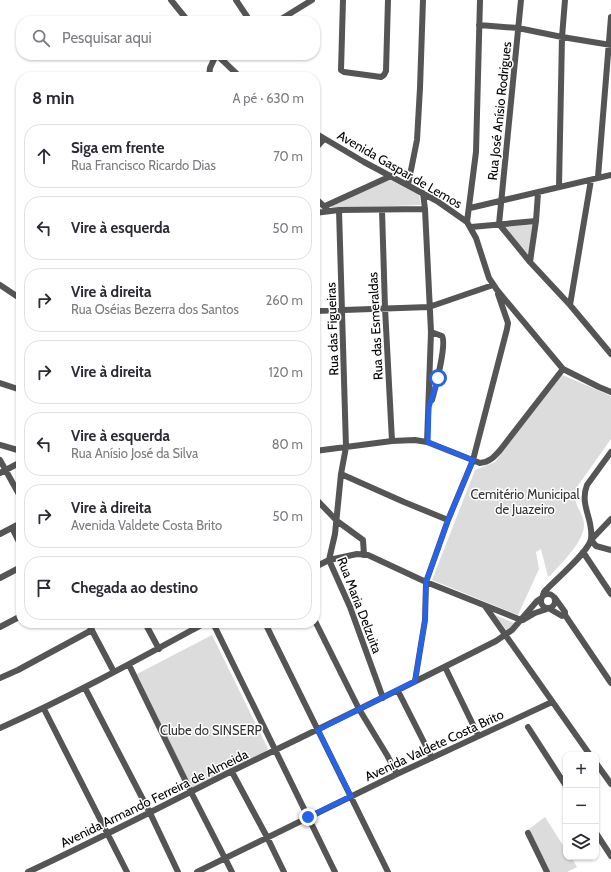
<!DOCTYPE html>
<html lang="pt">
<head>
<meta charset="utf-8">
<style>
  body { margin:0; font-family:Cabin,sans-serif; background:#f7f7f7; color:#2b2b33 }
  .controls { position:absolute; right:12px; bottom:12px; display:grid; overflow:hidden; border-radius:8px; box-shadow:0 1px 3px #0004 }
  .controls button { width:36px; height:36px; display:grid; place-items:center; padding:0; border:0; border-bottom:1px solid #e1e1e2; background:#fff; color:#2b2b33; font:20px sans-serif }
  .stop { position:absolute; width:12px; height:12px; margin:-9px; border:3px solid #2563eb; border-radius:50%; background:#fff }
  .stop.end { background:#2563eb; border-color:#fff; box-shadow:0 1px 4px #0008 }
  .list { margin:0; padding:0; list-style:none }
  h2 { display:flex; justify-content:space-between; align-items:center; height:52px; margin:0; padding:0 16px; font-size:17px }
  h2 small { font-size:13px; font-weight:400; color:#7c7c81 }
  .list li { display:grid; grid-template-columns:26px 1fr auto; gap:12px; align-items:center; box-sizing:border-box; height:64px; margin:0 8px 8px; padding:0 8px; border:1px solid #e1e1e2; border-radius:16px }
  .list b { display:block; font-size:15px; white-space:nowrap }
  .list p { margin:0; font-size:13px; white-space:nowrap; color:#7c7c81 }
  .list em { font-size:13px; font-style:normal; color:#7c7c81 }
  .icon { flex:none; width:22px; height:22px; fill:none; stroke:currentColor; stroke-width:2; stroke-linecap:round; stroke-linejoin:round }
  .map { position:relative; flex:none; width:611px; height:872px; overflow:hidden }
  .search { position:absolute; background:#fff; box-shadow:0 1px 3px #0004; left:16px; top:16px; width:304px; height:44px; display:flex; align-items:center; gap:10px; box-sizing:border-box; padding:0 14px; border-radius:16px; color:#7c7c81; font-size:15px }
  .panel { position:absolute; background:#fff; box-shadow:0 1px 3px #0004; left:16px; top:72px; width:304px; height:556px; border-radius:16px }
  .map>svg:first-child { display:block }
</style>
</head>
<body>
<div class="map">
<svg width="611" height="872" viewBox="0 0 611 872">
  <rect width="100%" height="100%" fill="#fff"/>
  <!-- green -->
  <path fill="#dcdcdc" d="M390,180L419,195L421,205L332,208L331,206Z
    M533,225L529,259L504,226Z
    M558,373L611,396V439L577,487C570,504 584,511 584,525C584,542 561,563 551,575L548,577L541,549L536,552L539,569L518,615L432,580L475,470L495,462Z
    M495,615L514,623L507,631Z
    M212,635L268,749L264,753L192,788L137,674Z
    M545,817L566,850V857H571L577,867L567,872H550L529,829Z"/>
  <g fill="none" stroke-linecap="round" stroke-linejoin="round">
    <!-- minor -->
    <path stroke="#555" stroke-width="6" d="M171,0L188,21
      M236,0L250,21
      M343,0L341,70L344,72L381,77L384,75L386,71L388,0
      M278,21L312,0
      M479,25L518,28L562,37L611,45
      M217,55L240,77
      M209,77L210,68L216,55
      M315,133L364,162L437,201L467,222L476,238L489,278L497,290L563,369L599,387L611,392
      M315,149L324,139
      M598,177L611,17
      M408,185L417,140L420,88L423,0
      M559,186L562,37L565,0
      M423,193L425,209L431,332L427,442
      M315,198L327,209
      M325,206L391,176
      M470,208L611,175
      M339,210L346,447L341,474L335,534L329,560L350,607L383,698
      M382,210L385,308L392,441
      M315,213L339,210L425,209
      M467,222L476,152L480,0
      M499,224L521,0
      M499,224L530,262L570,305L611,354
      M471,227L536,221
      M530,262L536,221L538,193
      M0,285L21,299
      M570,305L591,180
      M315,311L429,307L493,285
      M431,332L442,336C447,344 435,389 432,400
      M0,383L21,390
      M0,445L21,451
      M315,451L392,441L415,440L427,442L480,463C490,462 494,457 501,449L563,369
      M0,460L21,498
      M0,473L21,462
      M341,474L404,502L448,520
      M315,498L337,521L363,540L364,555
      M12,528L21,546
      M0,534L21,523
      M591,540L611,519
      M591,540L596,546L611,550
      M583,552L611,594
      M315,567L329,560L357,554L368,555L426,582L521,620
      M0,578L21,567
      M541 601a7 7 0 1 1 14 0a7 7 0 1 1-14 0Z
      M543,595L544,592C554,581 589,552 591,539C594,519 579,506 587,485L611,452
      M555,598L565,612V615L611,683
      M485,606L590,755
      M550,609L562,616L565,615
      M523,620L535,613L547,609
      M315,621L359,709L387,755L397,774
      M88,623L114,672
      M145,623L159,649
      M213,623L335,872
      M265,623L388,872
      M0,627L21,616
      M129,665L191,792L232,872
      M445,667L478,735
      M0,678L18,670L92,630
      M415,681L425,620L426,582L448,520L473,460L507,329L508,323L498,294
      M85,688L150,813L178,872
      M398,691L432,758
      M44,709L127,872
      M528,727L566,786
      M0,728C70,697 137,660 205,623
      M596,763L611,784
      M232,772L267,837L284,872
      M528,833L547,872
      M596,833L611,856
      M28,872C97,840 164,805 232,771C321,728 409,685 496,641L512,630L537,601L540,599
      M197,872L397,774L552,702"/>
  </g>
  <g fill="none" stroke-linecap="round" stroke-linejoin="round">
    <!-- route -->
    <path stroke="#2563eb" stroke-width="5" d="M308,817L351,796L318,730L415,681L425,620L426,582L448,520L473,460L428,442L429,407L438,378"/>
  </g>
  <g text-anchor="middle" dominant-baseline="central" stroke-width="3" stroke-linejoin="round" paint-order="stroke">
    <!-- street labels -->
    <g font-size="13" fill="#000" stroke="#fff">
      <text transform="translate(499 111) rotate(-84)">Rua José Anísio Rodrigues</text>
      <text transform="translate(400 169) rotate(30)">Avenida Gaspar de Lemos</text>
      <text transform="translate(375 326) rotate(-93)">Rua das Esmeraldas</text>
      <text transform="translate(332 329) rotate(-92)">Rua das Figueiras</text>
      <text transform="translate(360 605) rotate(69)">Rua Maria Delzuita</text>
      <text transform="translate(434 745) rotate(-25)">Avenida Valdete Costa Brito</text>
      <text transform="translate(154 798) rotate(-26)">Avenida Armando Ferreira de Almeida</text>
    </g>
    <!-- park labels -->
    <g font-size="13" fill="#333" stroke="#fff">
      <text x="525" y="494">Cemitério Municipal<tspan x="525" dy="15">de Juazeiro</tspan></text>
      <text x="211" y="730">Clube do SINSERP</text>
    </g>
  </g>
</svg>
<div class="controls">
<button>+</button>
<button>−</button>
<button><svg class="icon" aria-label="layers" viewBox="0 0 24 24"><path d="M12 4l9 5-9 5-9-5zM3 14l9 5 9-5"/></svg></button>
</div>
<div class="stop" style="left:438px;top:378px"></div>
<div class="stop end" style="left:308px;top:817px"></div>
<div class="search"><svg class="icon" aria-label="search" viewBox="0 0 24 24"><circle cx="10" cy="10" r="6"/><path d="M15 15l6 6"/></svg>Pesquisar aqui</div>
<section class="panel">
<h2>8 min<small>A pé · 630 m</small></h2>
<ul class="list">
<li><svg class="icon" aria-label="ahead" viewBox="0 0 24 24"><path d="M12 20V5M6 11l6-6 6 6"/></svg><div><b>Siga em frente</b><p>Rua Francisco Ricardo Dias</p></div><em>70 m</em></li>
<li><svg class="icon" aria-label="left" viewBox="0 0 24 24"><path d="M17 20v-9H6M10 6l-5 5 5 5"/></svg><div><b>Vire à esquerda</b></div><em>50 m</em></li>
<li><svg class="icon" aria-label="right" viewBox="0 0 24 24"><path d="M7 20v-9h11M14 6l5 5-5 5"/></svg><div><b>Vire à direita</b><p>Rua Oséias Bezerra dos Santos</p></div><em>260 m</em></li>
<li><svg class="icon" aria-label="right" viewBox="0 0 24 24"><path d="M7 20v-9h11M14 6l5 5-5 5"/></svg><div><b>Vire à direita</b></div><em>120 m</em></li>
<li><svg class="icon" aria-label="left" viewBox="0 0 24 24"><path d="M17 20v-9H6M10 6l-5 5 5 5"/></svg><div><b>Vire à esquerda</b><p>Rua Anísio José da Silva</p></div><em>80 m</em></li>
<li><svg class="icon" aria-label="right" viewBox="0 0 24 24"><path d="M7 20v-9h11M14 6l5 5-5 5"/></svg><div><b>Vire à direita</b><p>Avenida Valdete Costa Brito</p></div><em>50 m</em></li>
<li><svg class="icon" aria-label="arrive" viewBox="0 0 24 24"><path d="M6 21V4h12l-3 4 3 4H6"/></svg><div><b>Chegada ao destino</b></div></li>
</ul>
</section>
</div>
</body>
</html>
